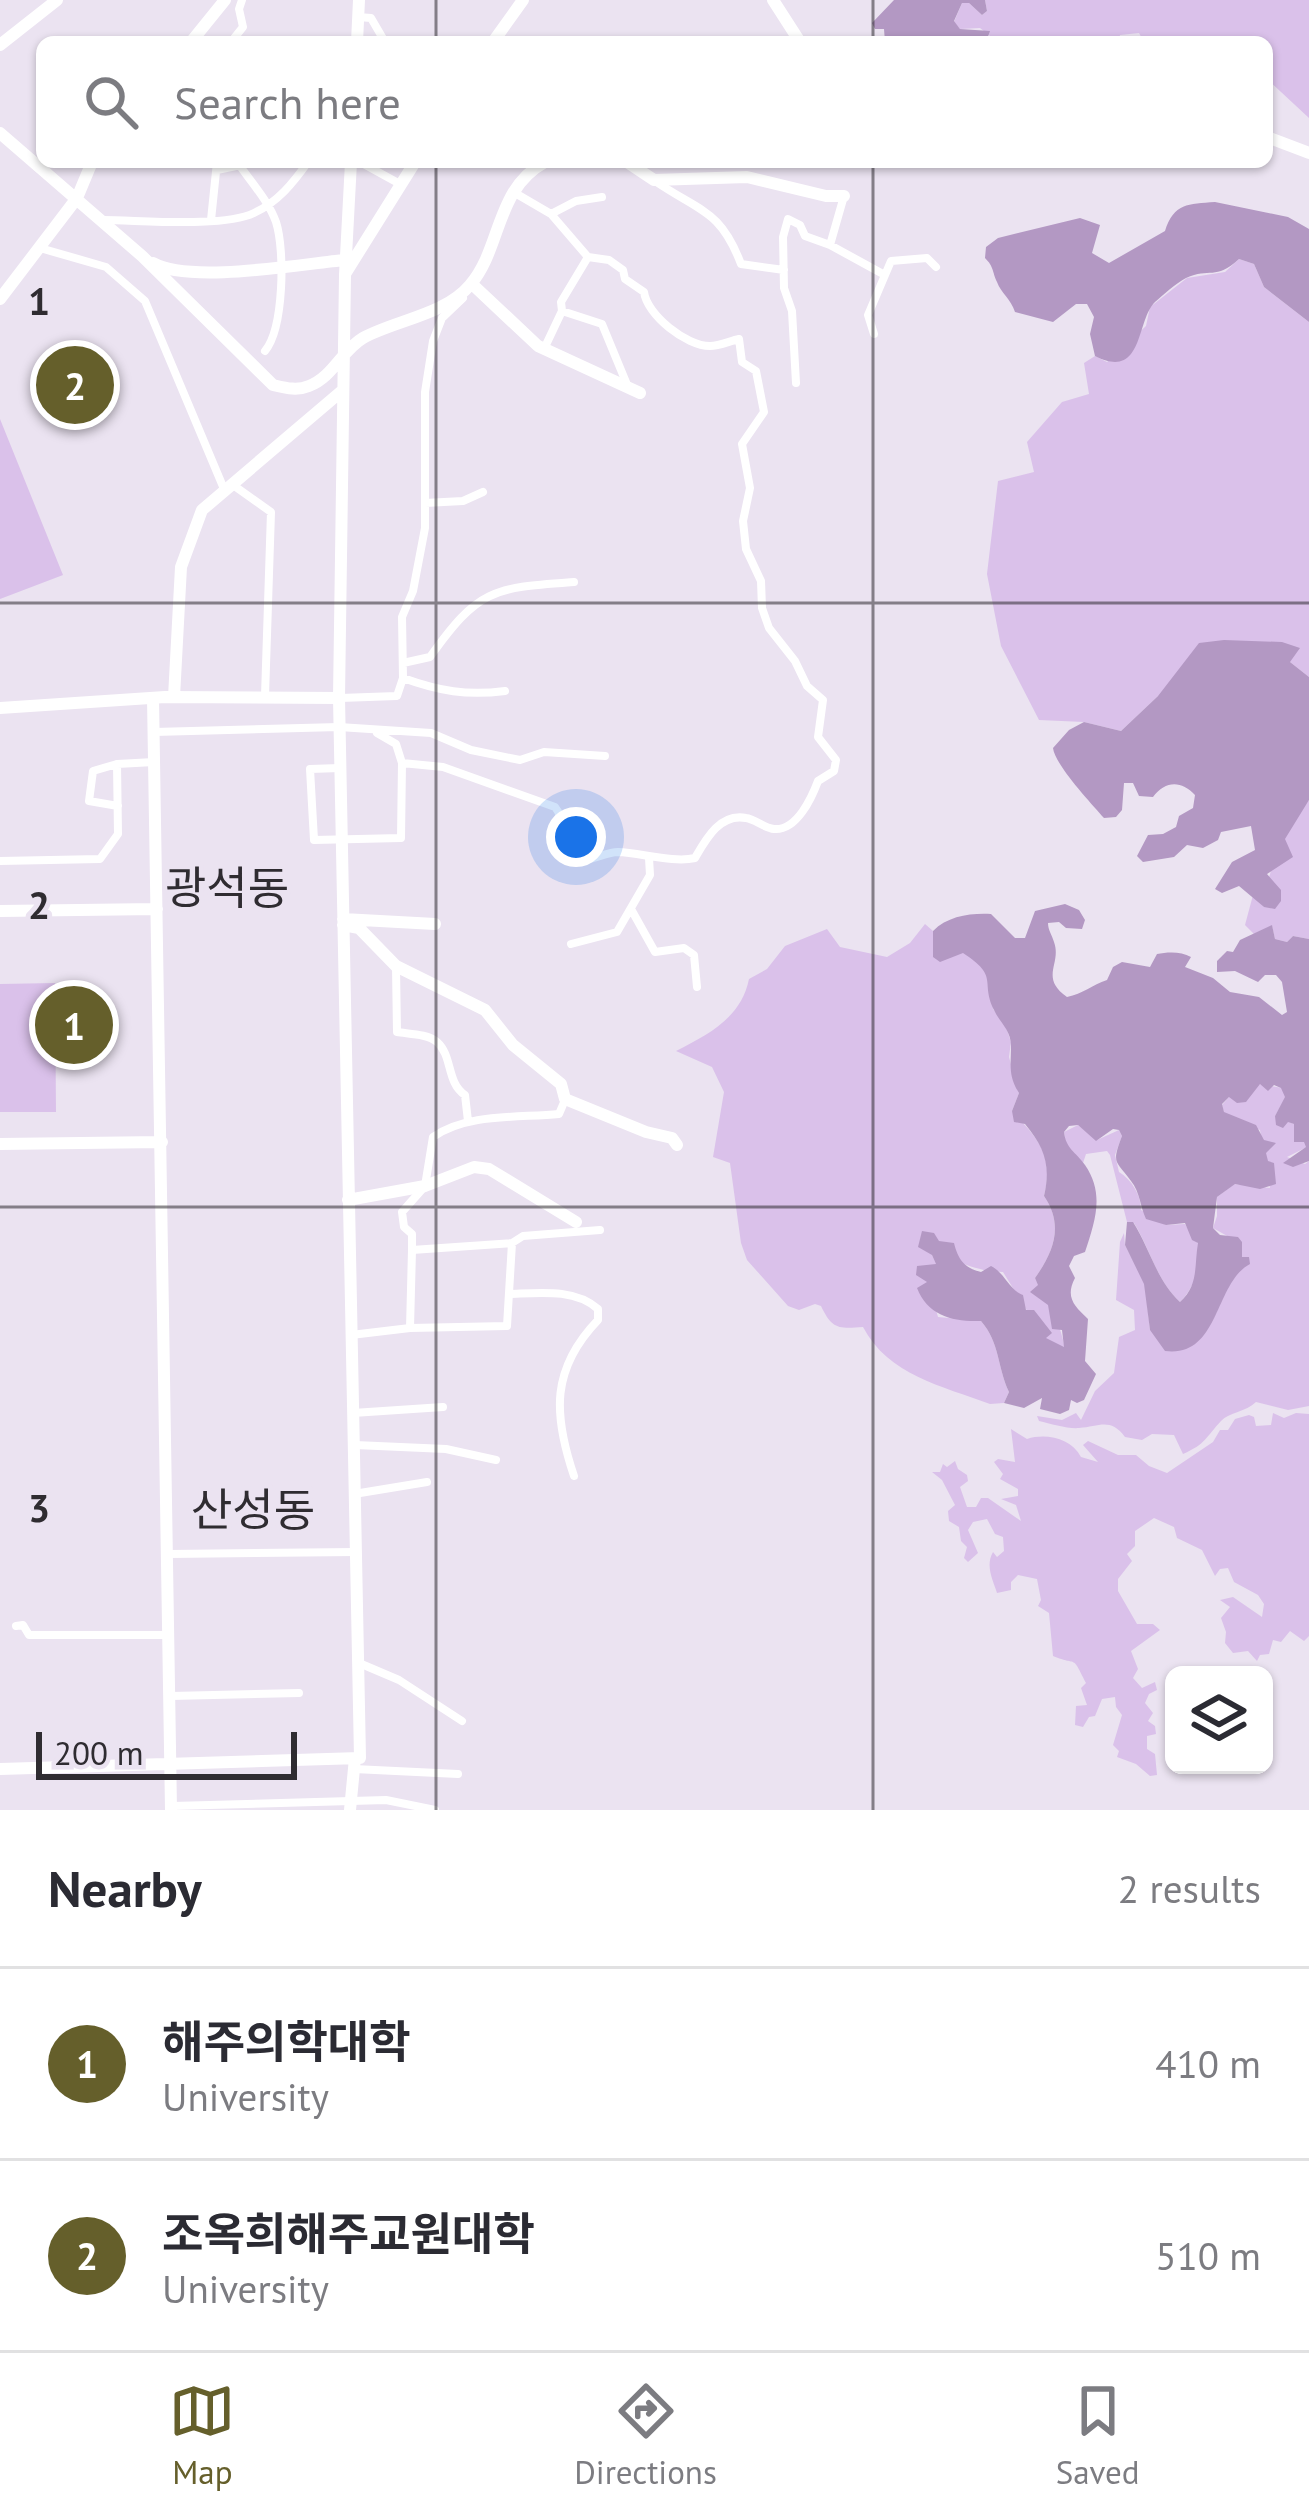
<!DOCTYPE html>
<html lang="en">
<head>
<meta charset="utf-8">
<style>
  body { margin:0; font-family:"PT Sans","Noto Sans KR",sans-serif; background:#f2f2f3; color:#2b2b33 }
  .controls { position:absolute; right:36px; bottom:36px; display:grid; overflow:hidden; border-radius:18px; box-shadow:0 3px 9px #0004 }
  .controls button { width:108px; height:108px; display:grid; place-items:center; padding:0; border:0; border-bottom:3px solid #e1e1e2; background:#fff; color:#2b2b33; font:60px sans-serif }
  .scale { position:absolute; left:36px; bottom:30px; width:261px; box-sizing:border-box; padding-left:12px; border:6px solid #2f2c31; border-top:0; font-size:33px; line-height:42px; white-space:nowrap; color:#2f2c31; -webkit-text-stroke:9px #ebe3f1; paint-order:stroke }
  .you { position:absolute; left:576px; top:837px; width:42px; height:42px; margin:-30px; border:9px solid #fff; border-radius:50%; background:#1a73e8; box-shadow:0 0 0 18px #1a73e833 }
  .badge { display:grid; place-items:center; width:78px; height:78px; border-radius:50%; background:#655f2b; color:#fff; font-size:39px; font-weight:700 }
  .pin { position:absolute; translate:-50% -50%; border:6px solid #fff; box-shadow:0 3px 12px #0006 }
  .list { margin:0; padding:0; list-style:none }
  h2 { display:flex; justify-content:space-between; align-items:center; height:156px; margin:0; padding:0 48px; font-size:51px }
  h2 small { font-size:39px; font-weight:400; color:#7c7c81 }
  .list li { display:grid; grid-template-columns:78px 1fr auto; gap:36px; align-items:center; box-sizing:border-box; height:192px; padding:0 48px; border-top:3px solid #e1e1e2 }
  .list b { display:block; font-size:45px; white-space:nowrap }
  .list p { margin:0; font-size:39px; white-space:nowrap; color:#7c7c81 }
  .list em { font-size:39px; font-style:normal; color:#7c7c81 }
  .icon { flex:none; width:66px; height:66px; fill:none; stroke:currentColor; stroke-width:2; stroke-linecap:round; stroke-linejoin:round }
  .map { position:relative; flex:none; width:1309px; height:1810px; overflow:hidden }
  .search { position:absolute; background:#fff; box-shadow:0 3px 9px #0004; left:36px; right:36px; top:36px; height:132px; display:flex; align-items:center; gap:30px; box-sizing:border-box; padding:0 42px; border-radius:18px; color:#7c7c81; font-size:45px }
  .sheet { height:540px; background:#fff }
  nav { display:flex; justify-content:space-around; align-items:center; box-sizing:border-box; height:168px; border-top:3px solid #e1e1e2; background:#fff; font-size:33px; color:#7c7c81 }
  nav a { display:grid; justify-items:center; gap:6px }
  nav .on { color:#655f2b }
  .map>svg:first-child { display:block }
</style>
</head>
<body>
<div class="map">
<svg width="1309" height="1810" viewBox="0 0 1309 1810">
  <rect width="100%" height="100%" fill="#ebe3f1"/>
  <!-- green -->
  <path fill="#dac1ea" d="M985,0H1309V118L1267,79V42H1144L1139,33L1120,35L1118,42H986L990,36L980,28L960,29L954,22L962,3H969L982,15L987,11Z
    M1239,259L1254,264L1264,287L1309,322V677L1290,662L1158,696L1121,731L1084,722L1039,720L1001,646L987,574L998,481L1034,472L1027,442L1062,402L1089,394L1084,363L1095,356L1107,362L1146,326L1150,307L1187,278L1225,272Z
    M0,419L63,575L0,599Z
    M1309,800V939L1293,936L1287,942L1275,939L1272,926L1254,934L1245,925L1253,895L1264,907C1267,867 1285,832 1309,800Z
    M925,924L933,931V957L963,952L979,963L989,977L993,1009L1005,1024L1011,1042L1009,1057L1019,1093L1012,1111C1039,1140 1054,1155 1044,1196C1064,1225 1054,1251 1035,1278C1047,1301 1062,1325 1065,1350L1044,1338L1003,1272C975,1272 958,1259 932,1255L937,1265L928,1282L938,1317L981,1321C1000,1343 997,1366 1009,1392L1004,1403L990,1404C942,1386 888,1375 863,1327C838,1329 832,1329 821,1306L815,1304L799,1310L788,1306L747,1260L741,1243L730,1163L713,1157L724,1092L712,1067L676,1051C709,1034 741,1018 749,979L767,969L785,946L827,929L840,947L887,957L910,943Z
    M55,983L56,1112H0V984Z
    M1260,1084L1282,1088L1286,1097L1275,1116L1294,1124V1141L1305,1142L1307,1147L1287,1157L1305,1164L1309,1161V1406L1288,1410L1256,1402C1246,1412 1229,1412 1221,1421C1206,1437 1206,1444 1183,1454L1174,1435L1152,1434L1142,1440L1125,1437C1110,1417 1099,1427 1079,1428C1068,1429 1051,1424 1039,1421L1037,1416L1062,1420L1076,1413L1081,1420L1095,1391L1114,1373L1119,1337L1135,1330L1134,1310L1116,1300L1120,1242L1124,1233L1125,1245L1145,1284L1150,1330L1192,1345C1217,1322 1215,1311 1229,1285C1235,1273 1240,1270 1242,1257L1229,1237L1213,1228L1217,1216V1197L1234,1184L1270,1188L1260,1130L1224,1113L1222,1105L1229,1097Z
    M1078,1125L1097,1140L1119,1130L1122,1136L1115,1155L1119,1172C1132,1180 1141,1195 1141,1210L1166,1225L1185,1224C1188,1230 1194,1235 1197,1241C1206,1260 1193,1290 1180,1302C1157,1281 1150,1249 1134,1223L1127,1222L1110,1155L1107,1151L1086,1154L1083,1163L1066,1146L1064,1132Z
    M1273,1413L1284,1418L1296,1413L1309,1414V1636L1304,1641L1290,1631L1281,1642L1273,1640L1269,1654L1260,1655L1257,1661L1248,1651L1233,1653L1225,1643L1226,1632L1221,1618L1230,1607L1220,1600L1233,1597L1262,1617L1264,1604L1258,1595L1234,1582L1228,1568L1220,1569L1215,1576L1202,1550L1177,1538L1174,1527L1154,1518L1135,1531V1546L1127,1554L1132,1561L1118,1579V1591L1137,1624H1153L1160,1630L1131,1651L1138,1669L1133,1678L1142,1688L1155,1682L1157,1690L1149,1694L1145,1703L1153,1713L1148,1721L1155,1726L1156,1734L1147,1736V1749L1155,1754L1157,1775L1150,1776L1136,1764L1117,1757L1119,1751L1113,1745L1122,1715L1116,1707L1115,1697L1102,1699L1095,1716L1089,1717L1083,1727L1075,1725L1076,1706L1087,1705L1081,1688L1086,1683C1071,1653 1079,1667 1053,1656L1049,1613L1038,1606L1041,1600L1037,1579L1018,1575L1011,1582V1590L997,1593C993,1580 985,1566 993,1552L997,1557L1004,1551L1003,1537L995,1534L987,1519L973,1522L968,1530L978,1553L968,1562L964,1558L967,1547L961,1541L959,1527L949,1521L948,1511L955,1505L942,1480L932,1472H940L943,1464L947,1467L955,1461L958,1469L967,1475L968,1481L960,1487L967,1507H976L981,1498H988L1021,1521L1016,1505L1001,1499L1018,1496V1489L1000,1479L1003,1474L994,1462L998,1459L1015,1462L1011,1429L1027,1439C1046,1433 1071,1438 1081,1457L1098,1462L1083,1445L1088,1441L1118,1455H1136L1149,1466L1167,1473L1213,1442L1220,1430H1228L1235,1419L1249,1415L1254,1417L1256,1426L1271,1425Z"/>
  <!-- forest -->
  <path fill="#b398c3" d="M894,0H985L987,11L982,15L969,3H962L954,21L960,29L990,31L986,42H885L884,29H875L872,23Z
    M1215,202L1288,217L1309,229V322L1264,287L1254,264L1239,259C1215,281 1210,267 1186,278C1176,283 1163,295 1155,302C1136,320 1144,381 1095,356L1090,334L1094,317L1087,304H1076L1053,322L1015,312C1011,299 1001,293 997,282C992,271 994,267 985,258L986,247L998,238L1080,218L1100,225L1092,253L1109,263L1165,231C1174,203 1188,204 1215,202Z
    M1224,640L1282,642L1300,648L1290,662L1309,677V800L1285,839L1293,857L1267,874L1281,890V901L1275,909L1264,907L1239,886L1222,893L1215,889L1232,862L1255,850L1251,826L1221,832L1218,840L1203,848L1187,845L1174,857L1143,862L1137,856L1148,835L1163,834L1176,827L1179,816L1193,808L1195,795C1181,780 1165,781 1153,797L1139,796L1133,783H1124L1122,810L1116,817L1104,818C1091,803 1055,765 1053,748L1069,730L1084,722L1121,731L1158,696L1199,643Z
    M1065,904L1079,910L1085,920L1082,929L1066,928L1059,922L1048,923C1048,930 1052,935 1054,942C1062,964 1039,977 1067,997C1083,994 1092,985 1107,980L1113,967L1122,962L1150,967L1157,954C1167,952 1181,951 1191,957L1185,967L1213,978L1230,992L1259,997L1282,1015L1287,1012L1282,982L1276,975H1265L1258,982L1235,971L1217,972V961L1227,951L1233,952L1240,940L1272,925L1275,939L1287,942L1293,936L1309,939V1161L1293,1167L1283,1163L1306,1147L1304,1142H1294V1124L1288,1122L1283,1128L1276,1125L1275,1116L1285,1097L1281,1088L1274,1085L1268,1091L1260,1084L1246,1102L1237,1103L1229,1097L1222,1104L1224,1112L1256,1125L1264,1140L1276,1143L1266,1153L1268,1161L1274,1163L1276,1184L1260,1189L1235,1184L1217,1197L1213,1228L1220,1235L1238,1237L1242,1242V1257H1249L1250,1264C1214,1283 1220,1358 1165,1351L1150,1330L1144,1284L1125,1245L1127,1222H1133C1150,1249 1157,1281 1180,1302C1199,1285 1194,1266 1198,1243L1192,1240L1185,1223L1166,1225L1146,1219C1140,1206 1140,1192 1131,1181C1116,1160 1111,1165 1122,1136L1119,1130L1113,1129L1096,1141L1078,1125L1069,1126L1064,1132C1066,1149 1075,1151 1085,1165C1105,1194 1095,1221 1085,1252L1074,1256L1069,1266L1075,1278C1065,1297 1074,1306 1088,1319L1085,1361L1096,1374L1084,1400L1077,1403L1071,1400L1069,1410L1060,1414L1040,1409L1042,1398L1024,1408L1004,1403L1009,1392C997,1366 1000,1343 981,1321C953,1322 928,1316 917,1288L927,1282L916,1275L917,1266L936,1264L932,1255L918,1247L922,1231L934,1233L939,1241L954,1243C958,1259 964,1268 981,1272L991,1266C1005,1273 1009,1290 1023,1295L1026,1310H1034L1052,1333L1046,1338L1064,1347L1062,1330L1052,1329L1048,1305L1030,1292L1038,1285L1035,1278C1054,1251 1064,1225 1044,1196C1051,1166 1045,1148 1025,1124L1014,1122L1012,1111L1019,1093C1008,1076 1011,1065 1011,1046C1011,1030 1000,1023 994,1010C980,981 1000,977 963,953L940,962L933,957V931C948,916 970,913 991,914L1015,938H1025L1035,911Z"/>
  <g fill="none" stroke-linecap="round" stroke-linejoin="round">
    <!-- street -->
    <path stroke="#fff" stroke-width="8" d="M358,17L371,18L385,42
      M231,42L243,27L239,9L242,0
      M360,162L400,184
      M240,166C252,183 269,202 276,222C285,250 284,328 265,351
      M217,170L255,162
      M655,181C700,212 720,209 741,264L784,270
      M515,193L551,214L588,257L561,302L562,311L544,349
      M844,196L830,245L883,274
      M551,214L576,201L602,197
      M103,220C140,220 223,228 254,213C278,202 293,183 308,162
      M211,220L217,162
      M40,248L106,267L145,301L224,489
      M562,311L602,324L628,387
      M874,334L868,315L891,261L927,258L936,267
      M796,383L792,311L784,288L783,237L788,219L800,225L805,236L830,245
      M233,485L271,512L265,696
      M425,503L463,501L483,492
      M403,663L430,657C479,588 493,588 574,582
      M403,678C439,691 467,696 505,691
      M340,698L397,696L403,678L402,617L413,591L425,528V392L433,341L442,318L463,298
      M154,732L339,727L431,733L471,750L520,760L544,752L605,756
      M402,763L443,767L555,807C566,820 562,840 572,852C586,868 601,852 618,852C641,853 674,863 695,858C706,839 720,813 746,818C755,819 764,828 774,829C797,831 812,797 818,781L834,771L836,760L818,737L823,700L807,686L795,661L769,628L762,608L761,581L746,549L743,521L750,488L742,444L764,412L756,371L742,362L739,339C730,341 719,346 710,346C686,346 647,315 644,292L625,279L623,270L609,260L588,257
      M117,764L93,771L89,801L118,806
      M340,768L310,769L314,840L401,838L402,763L396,744L377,733
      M0,861L100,859L118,834L117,764L154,762
      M631,909L655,952L684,948L694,955L697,987
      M571,944L617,932L650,875L649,858
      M396,967L397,1032C409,1034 428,1034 437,1042C453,1056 446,1082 465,1095L468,1121
      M412,1250V1234L404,1227L402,1212L425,1186L433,1137C467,1113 518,1118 559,1114L565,1100
      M509,1294C538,1293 575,1288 598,1309V1320C551,1369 553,1414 574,1476
      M410,1328L412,1250L512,1243L523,1236L600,1230
      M351,1335L410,1328L507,1326L512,1243
      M353,1413L443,1407
      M355,1445L446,1449L496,1460
      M354,1494L427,1482
      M169,1554L356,1552
      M16,1626L23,1625L29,1635H169
      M359,1663L399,1680L462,1721
      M171,1696L299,1693
      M354,1769L458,1774
      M172,1806L386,1800L435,1810"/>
    <!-- secondary -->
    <path stroke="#fff" stroke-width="12" d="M773,0L800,42
      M191,42L225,0
      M357,42L359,0
      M493,42L523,0
      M0,45L57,0
      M0,133L142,256L273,385C286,388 297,391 309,386C333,377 342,350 363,338C396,320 445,315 470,285C502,248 495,189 545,162
      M1267,137L1309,153
      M627,162L654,180L747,177L826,196H844
      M966,162H976
      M153,263C190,284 300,264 345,260
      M345,274L415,162
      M472,284L538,346L640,393
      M0,299L77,198L92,162
      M174,697L181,567L202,510L343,390
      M153,698L171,1810
      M0,708L165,697L339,698
      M0,911L157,909
      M343,919L435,924
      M343,925L359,928L396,966L485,1010L513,1045L561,1084L565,1099L646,1132L672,1138L677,1145
      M0,1144L162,1142
      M348,1200L425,1186L474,1167L489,1169L576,1222
      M0,1769L360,1758L339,698L345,275L351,162
      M350,1810L355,1758"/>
  </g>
  <!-- grid -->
  <path fill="none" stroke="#2f2c31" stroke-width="3" stroke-opacity="0.55" d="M436,0V42M873,0V42M436,162V1810M873,162V1810M0,603H1309M0,1207H1309"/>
  <g text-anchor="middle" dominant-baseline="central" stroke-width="10" stroke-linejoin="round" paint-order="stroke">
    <!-- quarter labels -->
    <g font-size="45" fill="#2f2c31" stroke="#ebe3f1">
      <text x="227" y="887">광석동</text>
      <text x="253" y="1509">산성동</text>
    </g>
  </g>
  <g font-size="39" text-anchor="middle" font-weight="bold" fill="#2f2c31" stroke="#ebe3f1" stroke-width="10" stroke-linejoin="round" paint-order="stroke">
    <text x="39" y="315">1</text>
    <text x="39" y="919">2</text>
    <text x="39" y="1522">3</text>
  </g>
</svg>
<div class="controls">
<button><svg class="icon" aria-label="layers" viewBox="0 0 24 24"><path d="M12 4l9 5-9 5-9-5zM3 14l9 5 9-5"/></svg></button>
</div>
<div class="scale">200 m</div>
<div class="you"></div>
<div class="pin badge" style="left:74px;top:1025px">1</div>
<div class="pin badge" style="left:75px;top:385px">2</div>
<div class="search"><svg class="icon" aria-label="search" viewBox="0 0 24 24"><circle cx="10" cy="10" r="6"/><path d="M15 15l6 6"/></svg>Search here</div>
</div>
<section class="sheet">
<h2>Nearby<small>2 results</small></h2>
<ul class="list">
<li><span class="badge">1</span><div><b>해주의학대학</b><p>University</p></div><em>410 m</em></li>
<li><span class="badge">2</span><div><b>조옥희해주교원대학</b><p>University</p></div><em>510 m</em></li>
</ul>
</section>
<nav>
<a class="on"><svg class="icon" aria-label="map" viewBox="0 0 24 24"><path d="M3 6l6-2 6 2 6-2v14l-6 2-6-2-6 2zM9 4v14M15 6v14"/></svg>Map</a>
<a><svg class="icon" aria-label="directions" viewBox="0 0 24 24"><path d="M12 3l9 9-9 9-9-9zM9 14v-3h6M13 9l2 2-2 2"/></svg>Directions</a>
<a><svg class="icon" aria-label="saved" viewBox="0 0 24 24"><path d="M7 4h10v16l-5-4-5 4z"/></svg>Saved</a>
</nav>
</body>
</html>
